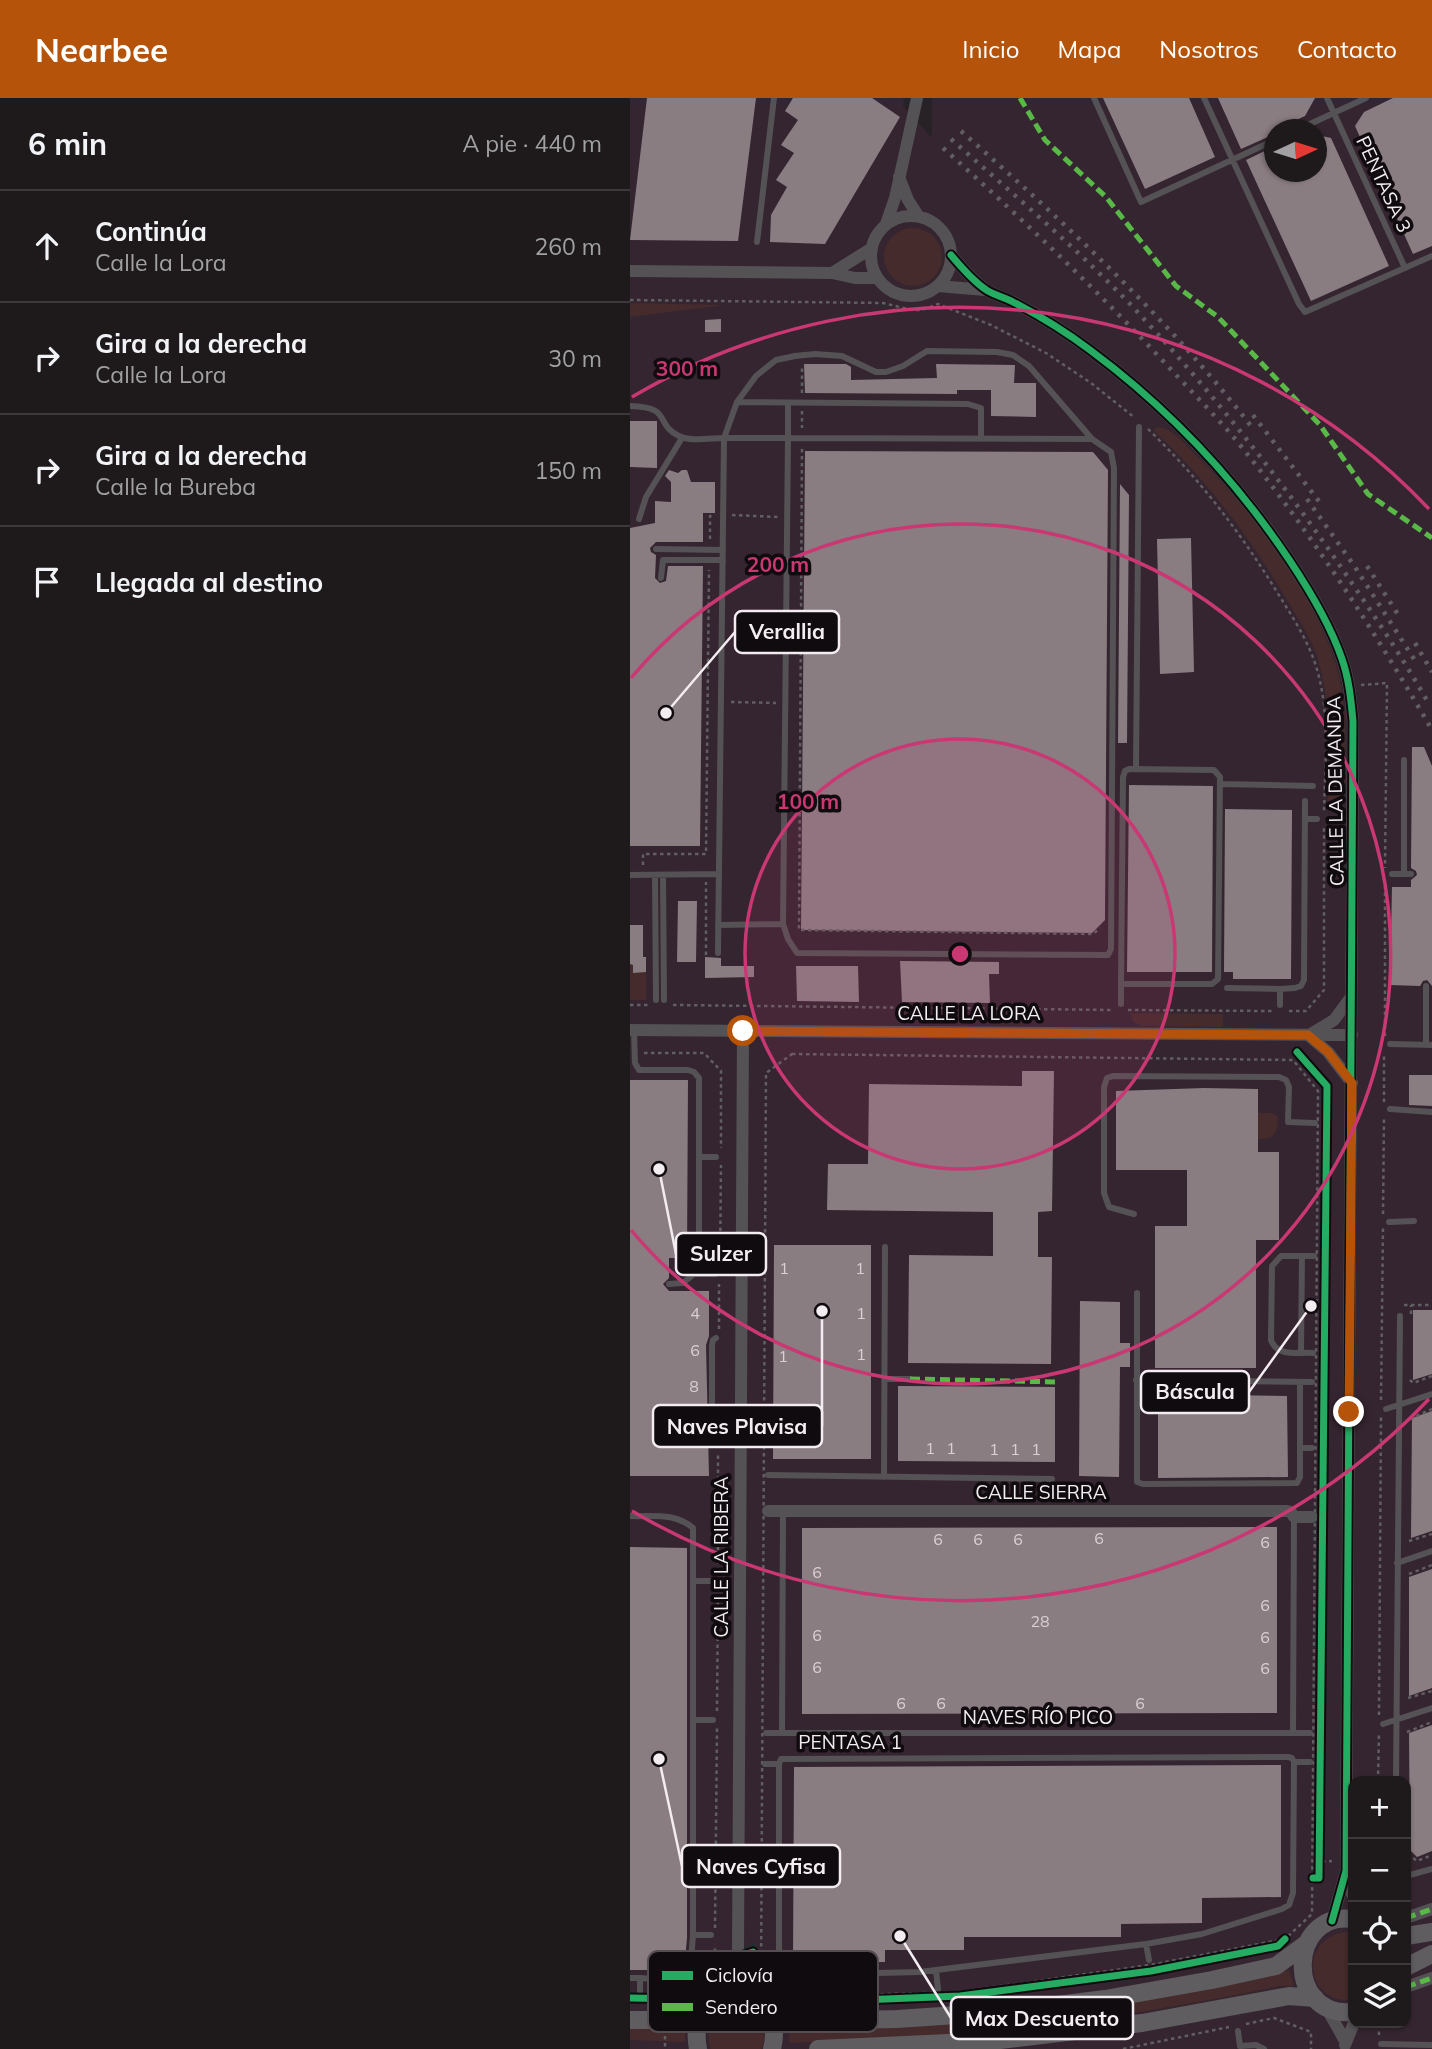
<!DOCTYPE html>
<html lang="es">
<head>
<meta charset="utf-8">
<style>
  body { margin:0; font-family:Mulish,sans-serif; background:#262325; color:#f1f3f6 }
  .controls { position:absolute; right:21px; bottom:21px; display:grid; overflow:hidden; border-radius:14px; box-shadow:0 2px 5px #0004 }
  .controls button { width:63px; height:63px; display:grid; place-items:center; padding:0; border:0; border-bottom:2px solid #3c383b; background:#1e1a1c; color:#f1f3f6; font:35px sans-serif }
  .compass { position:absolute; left:634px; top:21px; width:63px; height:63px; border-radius:50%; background:#1e1a1c; box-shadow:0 2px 5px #0004; rotate:86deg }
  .stop { position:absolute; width:21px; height:21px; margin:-16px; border:5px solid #b45309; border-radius:50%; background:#fff }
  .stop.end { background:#b45309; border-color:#fff; box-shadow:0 2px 7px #0008 }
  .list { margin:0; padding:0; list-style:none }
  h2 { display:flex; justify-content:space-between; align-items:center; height:91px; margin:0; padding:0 28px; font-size:30px }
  h2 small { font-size:23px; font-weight:400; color:#a1a1a3 }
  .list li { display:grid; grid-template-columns:46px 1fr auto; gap:21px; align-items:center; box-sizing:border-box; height:112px; padding:0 28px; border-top:2px solid #3c383b }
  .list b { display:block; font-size:26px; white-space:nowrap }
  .list p { margin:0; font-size:23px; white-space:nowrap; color:#a1a1a3 }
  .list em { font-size:23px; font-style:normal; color:#a1a1a3 }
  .icon { flex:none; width:38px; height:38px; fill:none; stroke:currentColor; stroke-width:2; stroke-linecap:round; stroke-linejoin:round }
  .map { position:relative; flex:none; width:802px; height:1951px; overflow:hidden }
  header { display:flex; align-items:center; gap:42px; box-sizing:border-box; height:98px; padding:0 35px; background:#b45309; color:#fff }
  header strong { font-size:33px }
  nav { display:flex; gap:38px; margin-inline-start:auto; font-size:24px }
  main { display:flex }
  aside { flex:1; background:#1e1a1c }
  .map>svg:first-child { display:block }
</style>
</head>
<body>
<header>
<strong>Nearbee</strong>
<nav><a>Inicio</a><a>Mapa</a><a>Nosotros</a><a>Contacto</a></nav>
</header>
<main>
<aside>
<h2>6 min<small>A pie · 440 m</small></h2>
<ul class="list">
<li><svg class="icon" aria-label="ahead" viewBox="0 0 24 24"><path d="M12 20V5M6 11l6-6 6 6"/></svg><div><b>Continúa</b><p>Calle la Lora</p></div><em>260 m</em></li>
<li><svg class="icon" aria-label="right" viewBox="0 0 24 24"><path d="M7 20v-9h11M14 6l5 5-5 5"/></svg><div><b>Gira a la derecha</b><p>Calle la Lora</p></div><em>30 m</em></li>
<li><svg class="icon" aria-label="right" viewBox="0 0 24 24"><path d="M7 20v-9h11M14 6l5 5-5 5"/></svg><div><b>Gira a la derecha</b><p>Calle la Bureba</p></div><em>150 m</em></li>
<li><svg class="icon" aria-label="arrive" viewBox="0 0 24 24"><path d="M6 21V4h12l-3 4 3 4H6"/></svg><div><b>Llegada al destino</b></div></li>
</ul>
</aside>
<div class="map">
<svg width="802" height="1951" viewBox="0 0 802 1951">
  <rect width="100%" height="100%" fill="#282226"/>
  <!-- built -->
  <path fill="#352530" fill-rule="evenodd" d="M0,0H274L273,8L302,40V0H802V1951H0ZM645,32H687V74H645ZM723,1683H776V1925H723Z"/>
  <!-- green -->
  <path fill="#452b2b" d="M254 159a29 29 0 1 1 58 0a29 29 0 1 1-58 0Z
    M0,205L96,207L0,219Z
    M528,329C544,331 554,345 565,356C619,409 684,495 706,567C719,610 715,655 715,699L707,708L698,712C698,665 702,615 690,569C685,546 672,527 660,507C622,442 578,383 523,332Z
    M0,866L3,867V874H16V902H0Z
    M500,915L593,916V929L511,928L503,923Z
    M628,1015H642L648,1019C647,1036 645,1041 628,1041Z
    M714,1834H723V1902C676,1907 667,1843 714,1834Z
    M659,1872L664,1888H650C535,1912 420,1929 303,1939C255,1942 207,1942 159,1945L160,1930L262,1929L523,1901L604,1886Z
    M106,1910C128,1912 140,1930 131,1951H81C74,1931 84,1913 106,1910Z
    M55,1930V1944L0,1942V1931Z"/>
  <!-- building -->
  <path fill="#8a7d82" d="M17,0H126L108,143L0,142Z
    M163,0H242L270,19L195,146L140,144L141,117L157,89L146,82L164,55L151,47L168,22L155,13Z
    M473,0H559L585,59L515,91Z
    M588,0H685L675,18L645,32V36L611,51Z
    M763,0H802V148L783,156L725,28L734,14Z
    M687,37L701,40L759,168L681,203L616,62L645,48V74H687Z
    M91,221V234H75V222Z
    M174,266H216L221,269V282L307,280L306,266L385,267L384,285H406V319L361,318V292H327V296L175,295Z
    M0,323H27V370L0,369Z
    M175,353L463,354L478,372L475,822L462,835L171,832Z
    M39,372L48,375L52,372H57L61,384H85V415H73V444H26L20,450L21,454L26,457L25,480L30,485L36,483L38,468H73L70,748H0V430L25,425V403L41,404V384L35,378Z
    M490,386L499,397L497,645H488Z
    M561,440L564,574L530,576L527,441Z
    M782,649H794L802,668V888L797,882L793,883L790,888L760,887L762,789H781V782L787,777L786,773L781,770Z
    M499,687L583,688L582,874H497Z
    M595,711L662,712L661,881H603V874H594Z
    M48,803H67L66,864H47Z
    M0,827H13V859H16V874L3,875V867L0,866Z
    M75,859L91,860V868H124V879L75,880Z
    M270,863L369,864V876H359L360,905L272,904Z
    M166,868H228L229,904L167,903Z
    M392,973H424L422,1113L408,1114V1159H422L421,1266L278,1265L279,1157L363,1158V1114L197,1112L198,1066H238L239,986L392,988Z
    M779,977H802V1008L779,1007Z
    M0,982H58L57,1160H39V1180L33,1186L39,1193H79V1238L76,1247L79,1378H0Z
    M574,990L628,991V1054H649V1142H626V1270H525V1128H557V1072H486V993Z
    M144,1147H241V1361H143Z
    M450,1203L490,1204V1245H500V1269H490L489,1379L449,1378Z
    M783,1212H802V1276L783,1282Z
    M268,1288L425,1289V1364L268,1363Z
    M528,1296L657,1298L658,1379L528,1380Z
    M802,1313V1433L781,1440L782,1320Z
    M647,1429V1615L172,1616V1430Z
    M0,1449L57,1450V1840L54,1872H0Z
    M802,1471V1590L779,1598V1479Z
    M802,1627V1753L787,1759L780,1752L779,1635Z
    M651,1667V1799L572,1800V1825L491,1826V1839H334V1852H255V1864L163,1865L164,1669Z"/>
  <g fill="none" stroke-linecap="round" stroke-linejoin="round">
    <!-- path -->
    <path stroke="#625f62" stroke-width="2.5" stroke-dasharray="3.5 3.5" stroke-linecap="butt" d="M0,202L253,205L282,212H292L308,206L361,227L416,255L461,285L505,320
      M172,295V267
      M172,313V330
      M518,331C569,380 610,434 647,494C663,520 680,545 688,575C700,619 695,668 694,713
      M172,351L169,832L463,836L470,830
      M102,417L148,419
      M80,441V418L85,417
      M731,587L757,585L755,770
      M101,604L146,605
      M13,767V756H76L79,472
      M76,857V784
      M0,907H19
      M43,907L484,912
      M498,912L642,913
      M659,913H676L694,892V727
      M755,938V784
      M14,955H74L91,973V1050
      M162,956L663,962L688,993L682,1816L655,1841L520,1867L329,1894L156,1899L131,1880L136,975Z
      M754,1004V955
      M753,1116L754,1018
      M90,1168L91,1067
      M774,1207H802
      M781,1216V1207
      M89,1231V1186
      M780,1282L783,1285L802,1278
      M751,1302L753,1130
      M780,1321L802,1311
      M779,1443L802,1436
      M88,1473V1357
      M779,1476L802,1467
      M778,1600L802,1593
      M87,1613L88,1490
      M749,1617L751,1319
      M777,1634L802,1624
      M748,1683L749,1634
      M777,1686V1755L787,1763L802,1757
      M685,1764L702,1763
      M85,1830L87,1630
      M85,1875V1847
      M18,1896H60L81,1883
      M616,1926L644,1920L681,1934V1951
      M749,1937V1925
      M35,1938V1951
      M493,1951L599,1929"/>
    <!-- service -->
    <path stroke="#545254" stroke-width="6" d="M464,0L511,104L645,42
      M574,0L669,206L675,214L802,158
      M697,0L775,170
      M667,32L736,0
      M127,144L144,0
      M107,304L126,278L146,262L165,258L185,256L212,258L246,274H256L273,268L297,253L367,254L383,257L399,268L462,341
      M0,308C43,309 24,326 49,338C60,344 81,340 94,340L107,304L338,306L351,310V341
      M9,421L16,399L52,340
      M26,451L93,452
      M31,480L33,462H93
      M506,671L509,329
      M590,686L683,688
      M675,721H687
      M762,776H781
      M774,776V662
      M0,777L88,776
      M25,777L26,902
      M33,777L34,902
      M88,827L153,826L158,841L167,855L478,857L481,851L484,370L481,354L462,341L158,340L153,826
      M88,855L94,340H158V305
      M491,886H582L588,881L590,679L584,672L499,671L495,673L493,679L491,886V906
      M796,888V947
      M597,890L650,891
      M650,907V891L665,890L671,888L674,882L675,703
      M4,932L5,965L9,972H58L64,974L69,980V1176
      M760,946L802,947
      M760,1011L802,1014
      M69,1059H86
      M504,1116L479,1109L474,1095V989L477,980L483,978L649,979L656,982L659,989L658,1024L685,1025
      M759,1124L784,1123
      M39,1186L53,1185L64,1176H85
      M507,1195V1384L513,1386L667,1385L670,1379V1284
      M671,1254L672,1158
      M683,1255C667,1254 647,1259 641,1242L642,1168L651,1158H684
      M255,1281H280
      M506,1282L682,1284
      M756,1311L802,1296
      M85,1347L82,1340V1247L83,1242L86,1240
      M670,1350H682
      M138,1377L422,1381
      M254,1379L255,1149
      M153,1413L152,1635H663L664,1419
      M0,1418C22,1419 45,1414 63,1430V1837H81
      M767,1465L802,1453
      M64,1483H83
      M63,1622H83
      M753,1626L802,1610
      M136,1635H152
      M663,1635H680
      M658,1659L662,1660L664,1664L663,1795L659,1807L652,1811L572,1836L516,1846L290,1874L163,1877L154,1875L149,1871V1666L151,1661Z
      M664,1664H680
      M135,1666H149
      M766,1683L770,1218
      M776,1778L802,1771
      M516,1846L519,1862
      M306,1872L308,1891
      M0,1880H10V1893
      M10,1880C26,1881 48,1885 60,1875L63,1837
      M608,1933L610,1948L626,1947L634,1951
      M751,1946L801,1947"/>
    <!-- minor -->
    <path stroke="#545254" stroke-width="12" d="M269,79L278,102L289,119
      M241 158a40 40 0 1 1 80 0a40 40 0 1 1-80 0Z
      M256,126L265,100L287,0
      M321,157C331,169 342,182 355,191C363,197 374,199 383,204C410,218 436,234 460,252C538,310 606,382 660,463C680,493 700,526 712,561C719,581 721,602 723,623L716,1773L702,1823
      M0,173L202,175L225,180H247
      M202,175L242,150
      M308,188L355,192
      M0,932L722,937
      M113,933L108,1854L113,1880L124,1903
      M681,936L704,922L721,899
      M678,937L698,954L722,985
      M138,1413H657L661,1414L664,1419H682
      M715,1778L723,1798
      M776,1820L802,1811
      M776,1889L802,1880
      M87,1903L108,1860
      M696,1909L715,1943
      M715,1947L724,1925"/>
    <!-- secondary -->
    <path stroke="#5f5d60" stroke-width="18" d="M723,1821C658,1812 654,1920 723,1914
      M776,1838L802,1834
      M776,1869L802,1856
      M130,1907L147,1917L169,1923L267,1921L371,1914L475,1901L582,1882L646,1868L676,1846
      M0,1922H51L72,1916
      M68,1951C54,1880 159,1884 142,1951
      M188,1951L362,1943L512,1925L659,1898L685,1900"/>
    <!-- rail -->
    <path stroke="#605e60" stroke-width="4.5" stroke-dasharray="3.5 7" stroke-linecap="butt" d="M331,33C436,126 538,220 624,332
      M321,41C382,95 444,148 501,207C575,286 642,370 704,459C737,507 770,555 799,606
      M313,50C390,119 464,189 534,264C558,290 583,315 606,342C679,432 744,532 802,632
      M623,317L691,406
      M677,401L725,469L784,561
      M737,468L769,518
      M785,545L802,574"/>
    <!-- quiet -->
    <path stroke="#58b947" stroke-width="5" stroke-dasharray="10 5" stroke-linecap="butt" d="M390,0L415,42L476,99L546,188L588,219L690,327L738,396L802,440
      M280,1281L430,1284
      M776,1820L802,1811
      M776,1889L802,1880"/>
    <defs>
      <path id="cycleway" d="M321,157C331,169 342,182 355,191C363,197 374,199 383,204C410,218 436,234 460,252C538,310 606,382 660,463C680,493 700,526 712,561C719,581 721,602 723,623L716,1773L702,1823
        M667,954L697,988L689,1780H683
        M156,1899L157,1905L330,1898L521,1873L648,1848L655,1841
        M0,1900L59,1901L89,1881V1860L108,1859L123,1854"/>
    </defs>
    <!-- cycleway casing -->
    <use href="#cycleway" stroke="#100b0e" stroke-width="11"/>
    <!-- cycleway -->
    <use href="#cycleway" stroke="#26ab63" stroke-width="7"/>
  </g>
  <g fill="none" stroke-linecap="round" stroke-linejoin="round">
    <!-- route -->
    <path stroke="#b45309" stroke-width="9" d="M113,933L678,937L698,954L722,985L719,1314"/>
  </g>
  <!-- distance rings -->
  <circle cx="330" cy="856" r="215" fill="#c93872" fill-opacity=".12"/>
  <g fill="none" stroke="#c93872" stroke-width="3.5">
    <circle cx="330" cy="856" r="215"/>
    <path d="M1 580A430 430 0 1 1 1 1132"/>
    <path d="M799 1301A646 646 0 0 1 2 1413M2 299A646 646 0 0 1 799 411"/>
  </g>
  <g text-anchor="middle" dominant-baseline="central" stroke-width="7" stroke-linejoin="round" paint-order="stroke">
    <!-- number labels -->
    <g font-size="16" fill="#d9d0d5">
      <text x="154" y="1170">1</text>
      <text x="230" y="1170">1</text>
      <text x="65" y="1215">4</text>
      <text x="231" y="1215">1</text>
      <text x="65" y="1252">6</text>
      <text x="231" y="1256">1</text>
      <text x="153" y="1258">1</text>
      <text x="64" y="1288">8</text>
      <text x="300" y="1350">1</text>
      <text x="321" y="1350">1</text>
      <text x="364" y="1351">1</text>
      <text x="385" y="1351">1</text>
      <text x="406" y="1351">1</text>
      <text x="469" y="1440">6</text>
      <text x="308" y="1441">6</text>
      <text x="348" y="1441">6</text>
      <text x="388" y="1441">6</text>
      <text x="635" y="1444">6</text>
      <text x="187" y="1474">6</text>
      <text x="635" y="1507">6</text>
      <text x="410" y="1523">28</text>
      <text x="187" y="1537">6</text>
      <text x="635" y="1539">6</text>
      <text x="187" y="1569">6</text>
      <text x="635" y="1570">6</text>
      <text x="271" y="1605">6</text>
      <text x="311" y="1605">6</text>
      <text x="510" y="1605">6</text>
    </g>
    <!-- street labels -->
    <g font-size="19" fill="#f3ecf1" stroke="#100b0e">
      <text transform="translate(754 86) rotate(65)">PENTASA 3</text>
      <text transform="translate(705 693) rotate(-91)">CALLE LA DEMANDA</text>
      <text x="339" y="915">CALLE LA LORA</text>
      <text x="411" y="1394">CALLE SIERRA</text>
      <text transform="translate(91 1459) rotate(-90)">CALLE LA RIBERA</text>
      <text x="408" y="1619">NAVES RÍO PICO</text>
      <text x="220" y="1644">PENTASA 1</text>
    </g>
  </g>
  <!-- legend -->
  <rect x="18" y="1853" width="230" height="81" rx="10" fill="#100b0e" stroke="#544e52" stroke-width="2"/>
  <rect x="32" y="1873" width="31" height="9" fill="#26ab63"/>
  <rect x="32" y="1905" width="31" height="8" fill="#58b947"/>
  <g font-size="19" fill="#f3ecf1">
    <text x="75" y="1884">Ciclovía</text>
    <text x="75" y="1916">Sendero</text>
  </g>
  <circle cx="330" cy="856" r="10" fill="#c93872" stroke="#100b0e" stroke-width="3.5"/>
  <g font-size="21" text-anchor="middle" font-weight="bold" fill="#c93872" stroke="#100b0e" stroke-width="7" stroke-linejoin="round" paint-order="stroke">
    <text x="57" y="278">300 m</text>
    <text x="148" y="474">200 m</text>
    <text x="178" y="711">100 m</text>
  </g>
  <!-- callouts -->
  <path fill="none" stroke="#f3ecf1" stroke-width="2.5" d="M36 615L105 534M29 1071L46 1156M681 1208L619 1294M192 1213L192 1328M29 1661L52 1768M270 1838L321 1920"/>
  <g fill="#f3ecf1" stroke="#100b0e" stroke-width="2.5">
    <circle cx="36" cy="615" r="7"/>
    <circle cx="29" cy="1071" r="7"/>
    <circle cx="681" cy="1208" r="7"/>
    <circle cx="192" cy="1213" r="7"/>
    <circle cx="29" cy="1661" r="7"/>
    <circle cx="270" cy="1838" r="7"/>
  </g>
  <g fill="#100b0e" stroke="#f3ecf1" stroke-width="2.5">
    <rect x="105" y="513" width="104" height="42" rx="7"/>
    <rect x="46" y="1135" width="90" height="42" rx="7"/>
    <rect x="511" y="1273" width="108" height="42" rx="7"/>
    <rect x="23" y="1307" width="169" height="42" rx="7"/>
    <rect x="52" y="1747" width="158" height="42" rx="7"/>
    <rect x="321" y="1899" width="182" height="42" rx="7"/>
  </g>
  <g font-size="21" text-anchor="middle" font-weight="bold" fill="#f3ecf1">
    <text x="157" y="541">Verallia</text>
    <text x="91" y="1163">Sulzer</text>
    <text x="565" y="1301">Báscula</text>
    <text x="107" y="1336">Naves Plavisa</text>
    <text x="131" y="1776">Naves Cyfisa</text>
    <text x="412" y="1928">Max Descuento</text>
  </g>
</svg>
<div class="controls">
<button>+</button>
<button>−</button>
<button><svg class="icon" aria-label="locate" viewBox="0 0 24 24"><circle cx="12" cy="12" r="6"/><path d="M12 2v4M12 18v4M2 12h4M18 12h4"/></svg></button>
<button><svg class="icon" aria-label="layers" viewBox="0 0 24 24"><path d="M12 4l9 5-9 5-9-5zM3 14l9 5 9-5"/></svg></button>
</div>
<svg class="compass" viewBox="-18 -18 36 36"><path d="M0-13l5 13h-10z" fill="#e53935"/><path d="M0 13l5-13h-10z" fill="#a1a1a3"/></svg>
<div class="stop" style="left:113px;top:933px"></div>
<div class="stop end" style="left:719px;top:1314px"></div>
</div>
</main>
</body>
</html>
